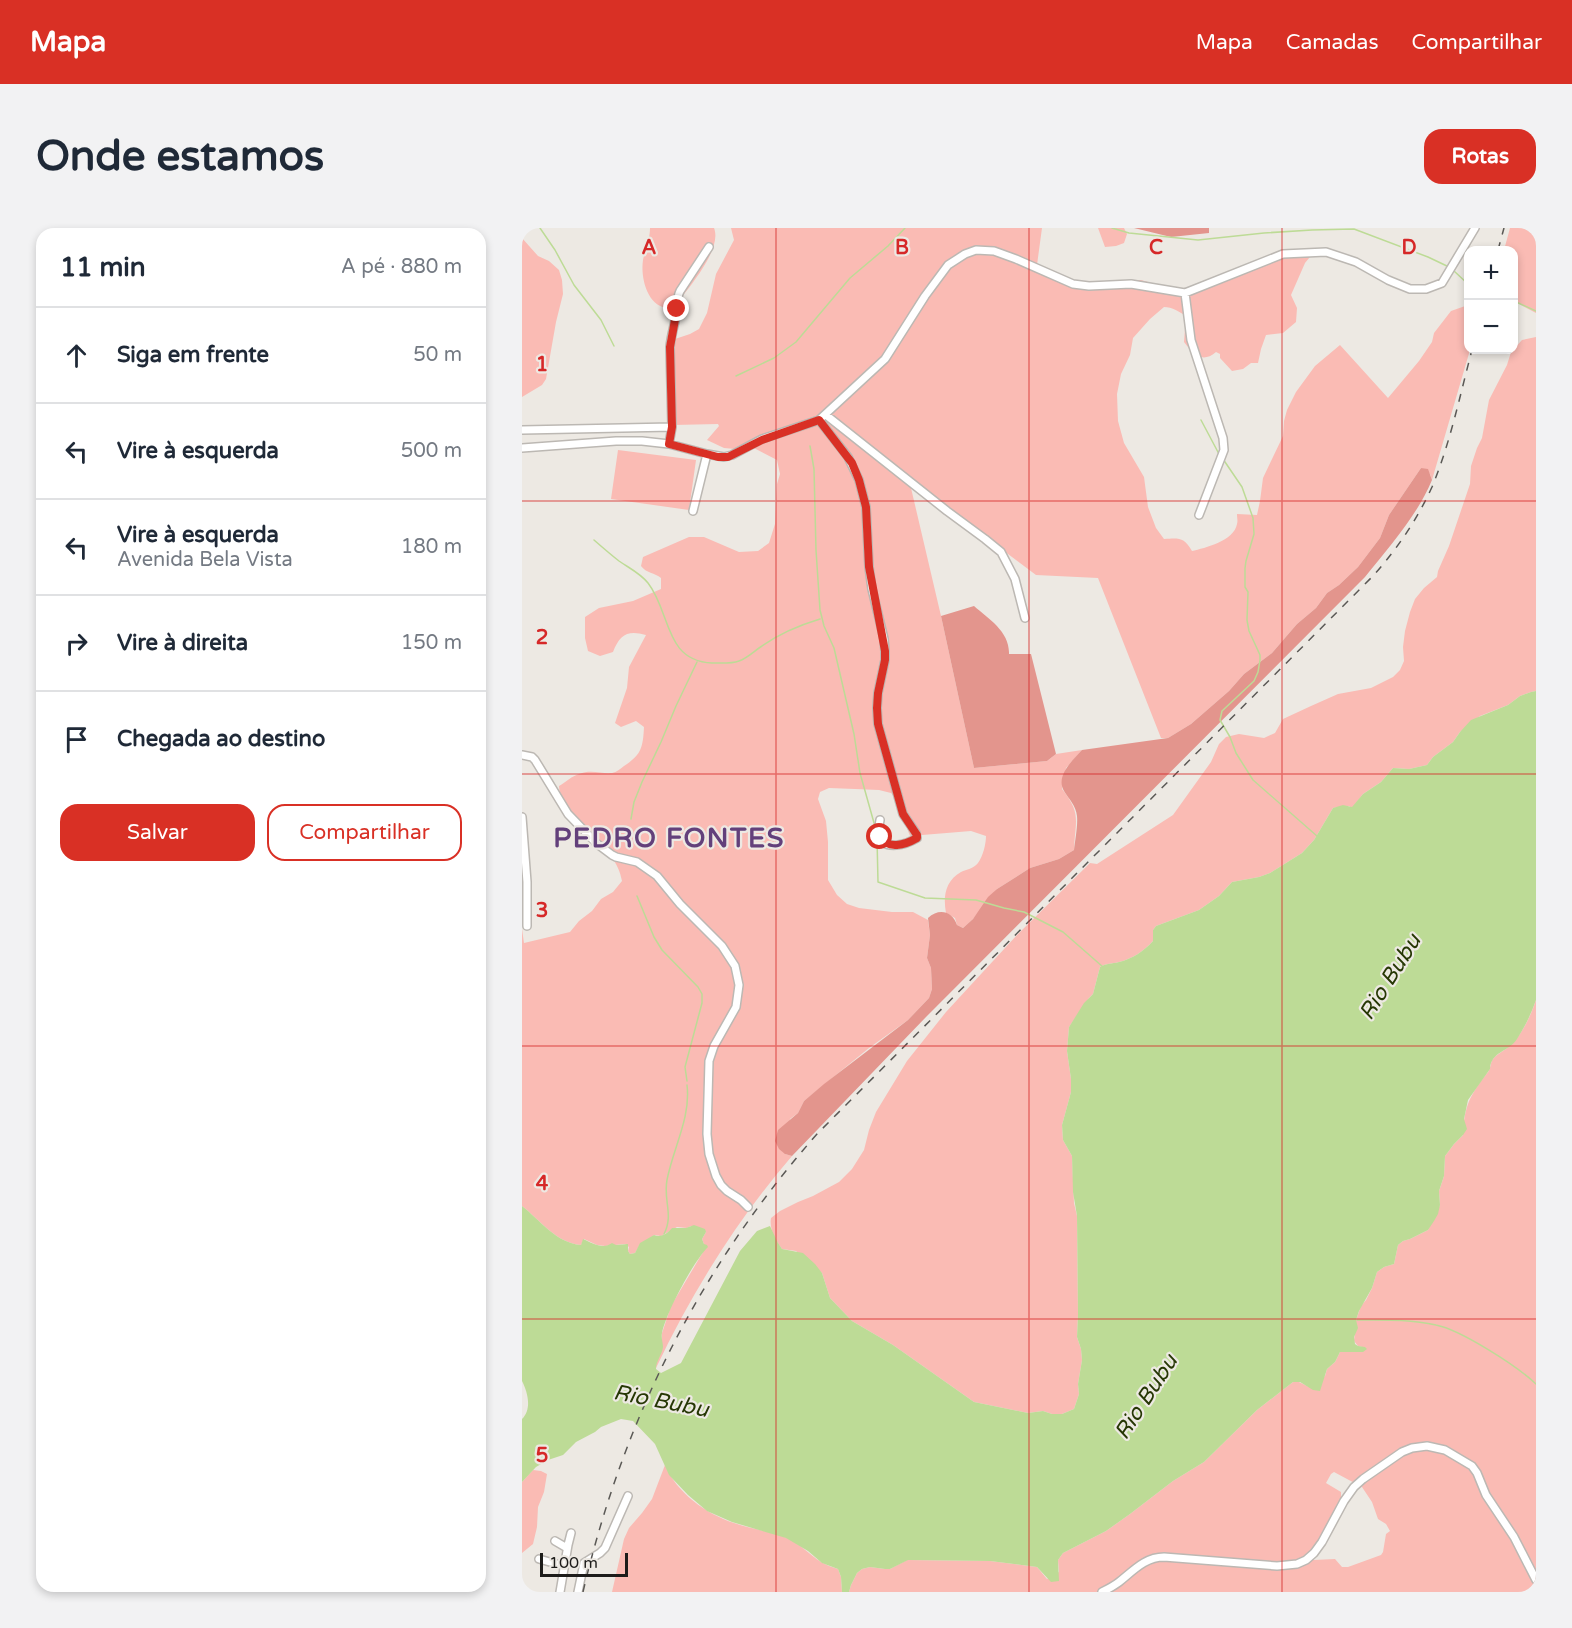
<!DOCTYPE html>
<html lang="pt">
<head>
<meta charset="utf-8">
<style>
  body { margin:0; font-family:"Varela Round",sans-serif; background:#f2f2f3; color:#1f2937 }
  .controls { position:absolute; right:18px; top:18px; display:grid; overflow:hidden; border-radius:12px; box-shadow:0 3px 9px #0003 }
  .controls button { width:54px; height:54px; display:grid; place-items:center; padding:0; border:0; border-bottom:2px solid #e0e1e3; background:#fff; color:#1f2937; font:30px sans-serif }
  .scale { position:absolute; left:18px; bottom:15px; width:88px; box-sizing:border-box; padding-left:6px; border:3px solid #1d1c1a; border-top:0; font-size:16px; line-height:21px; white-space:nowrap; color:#1d1c1a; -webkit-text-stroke:4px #ede9e3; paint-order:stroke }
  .stop { position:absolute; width:18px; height:18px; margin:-14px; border:4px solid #d93025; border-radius:50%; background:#fff }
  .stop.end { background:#d93025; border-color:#fff; box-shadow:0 2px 6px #0008 }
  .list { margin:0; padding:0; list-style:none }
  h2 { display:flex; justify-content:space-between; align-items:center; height:78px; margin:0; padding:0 24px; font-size:26px }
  h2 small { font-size:20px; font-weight:400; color:#747a83 }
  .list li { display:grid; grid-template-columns:39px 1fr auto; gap:18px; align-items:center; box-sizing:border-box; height:96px; padding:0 24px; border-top:2px solid #e0e1e3 }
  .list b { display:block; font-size:22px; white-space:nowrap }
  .list p { margin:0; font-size:20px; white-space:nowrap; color:#747a83 }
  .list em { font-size:20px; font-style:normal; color:#747a83 }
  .actions { display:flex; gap:12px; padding:18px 24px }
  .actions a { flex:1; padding:14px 0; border:2px solid #d93025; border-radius:18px; text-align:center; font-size:21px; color:#d93025 }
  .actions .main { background:#d93025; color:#fff }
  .icon { flex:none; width:33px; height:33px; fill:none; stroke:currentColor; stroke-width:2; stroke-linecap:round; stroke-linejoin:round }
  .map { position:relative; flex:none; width:1014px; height:1364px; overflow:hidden; border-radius:18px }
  header { display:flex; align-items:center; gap:36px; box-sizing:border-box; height:84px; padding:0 30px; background:#d93025; color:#fff }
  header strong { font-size:28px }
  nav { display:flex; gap:33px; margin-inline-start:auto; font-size:21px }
  .intro { display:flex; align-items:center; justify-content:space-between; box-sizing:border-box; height:144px; padding:0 36px }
  h1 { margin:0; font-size:42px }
  .button { padding:15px 27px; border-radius:18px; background:#d93025; color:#fff; font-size:21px; font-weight:700 }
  main { display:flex; gap:36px; padding:0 36px }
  aside { flex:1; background:#fff; border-radius:18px; box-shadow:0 3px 9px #0003 }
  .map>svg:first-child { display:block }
</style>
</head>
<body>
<header>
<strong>Mapa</strong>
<nav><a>Mapa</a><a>Camadas</a><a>Compartilhar</a></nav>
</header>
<div class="intro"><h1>Onde estamos</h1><a class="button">Rotas</a></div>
<main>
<aside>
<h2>11 min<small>A pé · 880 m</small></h2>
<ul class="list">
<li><svg class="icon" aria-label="ahead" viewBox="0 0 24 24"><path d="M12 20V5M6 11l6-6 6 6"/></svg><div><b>Siga em frente</b></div><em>50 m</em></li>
<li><svg class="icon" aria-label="left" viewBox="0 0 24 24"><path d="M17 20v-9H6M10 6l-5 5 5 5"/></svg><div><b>Vire à esquerda</b></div><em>500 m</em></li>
<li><svg class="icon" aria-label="left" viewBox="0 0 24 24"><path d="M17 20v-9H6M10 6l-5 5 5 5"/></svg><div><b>Vire à esquerda</b><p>Avenida Bela Vista</p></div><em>180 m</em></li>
<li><svg class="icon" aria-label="right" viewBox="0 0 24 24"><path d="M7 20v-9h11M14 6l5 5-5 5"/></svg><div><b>Vire à direita</b></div><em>150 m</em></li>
<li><svg class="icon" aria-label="arrive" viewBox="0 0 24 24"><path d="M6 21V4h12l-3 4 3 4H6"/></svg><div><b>Chegada ao destino</b></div></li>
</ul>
<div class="actions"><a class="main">Salvar</a><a>Compartilhar</a></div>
</aside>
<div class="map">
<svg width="1014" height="1364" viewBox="0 0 1014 1364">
  <rect width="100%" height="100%" fill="#ede9e3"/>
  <!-- green -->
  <path fill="#fabbb4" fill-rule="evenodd" d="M128,0H192C201,22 164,62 152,80C127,84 118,52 121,32C123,21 128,12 128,0Z
    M209,0H520L515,37L530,46L544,49L547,52L557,55L619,52L647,60H669L745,30L792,24L783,35L769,67L775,80L774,94L761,105L744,107L739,121L736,135H729L721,141L710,143L698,130V126L694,124C680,136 671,126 662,114L664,88C658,84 650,79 642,79L628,91L611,110L608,127L599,146L595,166L596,193L602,215L622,249L626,279L634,300L642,311C657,310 662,309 670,323C683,320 712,313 715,296C716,293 715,290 715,286L735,287L738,273L741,250L761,208L762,193L765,182L774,164L793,138L818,117L866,170L897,133L910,114L912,105L929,83L946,77V122H948L910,252L908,246L899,240L867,287L858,310L836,339L817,357L805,365L794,380L775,396L750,425L722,446L707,463L669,496L646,510H639L576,350L514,347L482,323L389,260L419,388L452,540L525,533L534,526L560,522L544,540L540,561C560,586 553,593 552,622L537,631L508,640L475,661L451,691L441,700L435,697L433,690L424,685C421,669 423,653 439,644C445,641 451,641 456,635C461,628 464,616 464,608L449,603L388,608L383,595L378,574L369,565L357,562L333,561L307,560L298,564L296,571L304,593L306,614V652L315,667L325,676L337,680L370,684H391L406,692L408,707L405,730L409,740L410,761L407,770L386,792L347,820L282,873L276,885L268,891L263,926L270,928C215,992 170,1064 134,1140V1135L139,1124L140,1105L149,1078L181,1024L182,1016L180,1011L184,1004L169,998L165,1000L155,999L139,1008L132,1007L117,1018L113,1025L108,1026L106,1023L107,1019L103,1016L83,1018L75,1017L62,1011L59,1017C34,1015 18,992 0,978V701L2,715L48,704L57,693L70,683L79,671L91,664L100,653C95,615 39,595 37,558C44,554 50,548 57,546C69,541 79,546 90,545C95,544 98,541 102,538C119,527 121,520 122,499L114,493L99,499L93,495L105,460L107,439L124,407C106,402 98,406 91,424L78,428L66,423L63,410V389L77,380L111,373L139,361V350C133,345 124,345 119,338L121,329L167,309H182L217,324L236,323L247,315L253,296L255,256L258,246L255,232L228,218L213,221L202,220L185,212L197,198L196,196L151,197L153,159V111L168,106L177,101L185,85L194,46L212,12Z
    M576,0H602L605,6L602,15L594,18L583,19Z
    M988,0H1014V85L997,76L992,75V22H982Z
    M0,10L16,28L27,33L37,42L40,52L41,66L34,94L24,151L20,157L0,169Z
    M1014,109V463L1009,464L998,468L986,477L958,488L938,504L931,514L911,529L905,537L887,541L871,540L859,554L841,566L830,580L827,578L811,580L792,612L780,625L748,645L737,649L710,654L697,668L677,682L634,698L631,702V713C622,723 610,731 597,734C589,736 585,735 578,739L571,766L567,770L547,799L545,823L549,851V864L540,897L541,912L550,928L552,975L555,988L556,1087L555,1109L559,1121L560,1132L556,1156L557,1166L552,1181L540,1186H530L521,1183L506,1185L452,1174L371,1117L330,1093L308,1070L300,1045L274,1023L260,1021C253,1012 247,1000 249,990L258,983L276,974L291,968L317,954L330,941L342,922L347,902L354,884L385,833L424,784L495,707L568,635L575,636L651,587L689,534L697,516L704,509L717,506L742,510L753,505L761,491L789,478L816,466L849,460L871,449L878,442L882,433L881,419L883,403L888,384L893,371L902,360L915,349L916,343L927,318L948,256L949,238L955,220L960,210L967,172L985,137L989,124L1000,112Z
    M96,222L174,232L167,282L89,271Z
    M1014,772V1364H327L329,1357L335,1345L340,1341L348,1339L363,1341H368L385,1332L468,1333L515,1339L525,1351L537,1344L536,1332L541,1325L584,1303L608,1286L651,1253L682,1234L735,1182L771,1154H777L787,1159L803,1148L805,1141L813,1134L818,1124L834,1123L840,1119L836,1118L832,1113L834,1092L839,1078L844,1072L850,1060L855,1044L862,1039L872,1036L876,1017L881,1013L888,1011L906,1002L918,977L917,963L922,948L923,928L932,916L941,907C942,878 948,867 966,844C969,840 968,835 971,831C975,826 980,824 985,820C999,810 1009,787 1014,772ZM812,1244L840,1259L850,1274L856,1291L864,1296L868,1303L864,1306L861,1324L859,1327L826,1339H820L813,1331L792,1332L788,1330L789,1321L802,1305L809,1289L819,1273V1264L804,1255L809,1246Z
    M143,1237C154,1264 184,1286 212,1295C229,1301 248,1303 265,1310C278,1316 287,1326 299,1334C304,1337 310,1339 316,1341L319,1349L320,1364H90L102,1311L107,1300L120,1285L130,1271Z
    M11,1242L19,1243L25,1246L22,1264L16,1279L15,1299L11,1316L0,1325V1254Z"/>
  <!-- forest -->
  <path fill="#e3958d" d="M612,0H687V5L649,9Z
    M899,240L906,241L910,252C895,288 867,319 843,349L404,789L270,928L263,926L257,921L253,913L256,902L276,885L282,873L302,856L386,792L407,770L410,761L409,740L405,730L408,707L406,690C417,680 430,683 435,697L441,700L451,691L466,669L475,661L508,640L537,631L552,622C553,613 556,597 555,588C554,578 547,571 542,563C533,548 551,532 560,522L646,510L669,496L707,463L722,446L750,425L775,396L794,380L805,365L817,357L836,339L858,310L867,287Z
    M452,378C467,391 488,404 487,426H509L534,526L525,533L452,540L419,388Z"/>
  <!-- water -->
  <path fill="#bddb96" d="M1014,463V772C1009,786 1003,799 995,811C987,824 969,823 968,841L946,872L942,891L945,901L941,907L932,916L923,928L922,948L917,963L918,977L916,986L912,993L906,1002L888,1011L881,1013L876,1017L872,1036L862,1039L855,1044L850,1060L837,1083L834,1092L836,1100L832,1109L833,1116L836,1118L843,1119L845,1121L841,1124H818L813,1134L805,1141L798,1163L791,1162L778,1154H771L735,1182L682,1234L651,1253L608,1286L584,1303L541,1325L536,1332L537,1353L529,1354L515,1339L468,1333L386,1332L368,1341H363L348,1339L340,1341L335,1345L329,1357L327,1364H320L319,1349L316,1341L300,1335L286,1323L264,1310L210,1294L185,1283L166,1267L147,1247L133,1216L111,1193L99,1191L79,1199L73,1204L54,1214L41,1227L26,1232L14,1239L0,1254V1191C10,1181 6,1165 0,1153V978C18,992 34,1015 59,1017L61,1011C70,1015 81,1022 90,1015L94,1017L106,1016V1023L108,1026L113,1025L118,1015L132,1007C139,1010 146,1005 150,1000H164L172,997L183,1001L184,1004L180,1011L182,1016L185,1017L186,1019C171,1034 144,1085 140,1105C139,1110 141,1115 141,1119C140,1127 134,1133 134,1141L139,1145L159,1135L218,1023L235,1003L248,998L256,1015L260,1021L281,1025L293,1036L300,1045L308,1070L330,1093L371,1117L452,1174L506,1185L521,1183L530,1186H540L552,1181L557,1166L556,1156L560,1132L559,1121L555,1109L556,1087L555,988L551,964L550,928L541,912L540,897L549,864V851L545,823L547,799L562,775L571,766L578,739C585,735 589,736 597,734C610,731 622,723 631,713V702L634,698L677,682L697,668L710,654L737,649L748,645L780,625L792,612L811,580L821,577L830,579L841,566L859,554L871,540L887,541L905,537L911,529L931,514L938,504L949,492L986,477L998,468L1009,464Z"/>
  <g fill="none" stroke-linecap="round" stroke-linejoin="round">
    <!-- stream -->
    <path stroke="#bddb96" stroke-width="1.5" d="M18,0L33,22L52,57L79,92L92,118
      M590,0L607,5L676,12L742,5L790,2L832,1L906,29L927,39
      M932,43L946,56
      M992,73L1014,83
      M214,148L252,130L274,114L328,50L366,18L383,0
      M679,192L697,226
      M288,218L292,241L294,322L298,382L302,398L312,420L332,506L338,545L354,602
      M701,231L720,259L731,290L732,306L724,333L723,340V359L726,364L725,392L727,403L738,427V432L736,444L732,453L700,483L698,492L708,509L714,525L731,552L795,608
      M72,312C80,319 88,326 97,333C107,340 118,345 126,355C149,384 142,433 190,435C199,435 209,436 217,433C226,430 232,423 240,418C257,406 278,397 298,391
      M109,591L112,574L120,554L139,514L154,478L175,434
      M355,610L356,654L403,670L454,672L482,680L502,684L541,704L581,739
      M115,668L132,709L140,722L176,759L180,766V775L163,839L165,853
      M142,1006C152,987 141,972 145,952C151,920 169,890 165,857
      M835,1092C861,1092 888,1091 914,1097C939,1102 995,1138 1014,1156"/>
    <defs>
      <path id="minor" d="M663,65L669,112L701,210L702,222L677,287
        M304,187L425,283L463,311L479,324L493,351L503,390
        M297,192L326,229L337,252L344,279L347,339L350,361L362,411L363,423V432L356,465L355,480L356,496L381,586L394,605L395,610C385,616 362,624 357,607C356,602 357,597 358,592
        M0,202L150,199
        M147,216L150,199L148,119C149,108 152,99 154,88C156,80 154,71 158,63L187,19
        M0,220L94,213H120L147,216L185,226L202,229L210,227L240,211L297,192L363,131L403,68L426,37L443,26L454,22L472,23L494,31L551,56L567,58L609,56L663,65L761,26L804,24L834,34L866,52L888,61H904L920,55L953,0
        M171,283L185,226
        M0,527L10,529L13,532L46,586L74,615L90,627L94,629L115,634L135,648L158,676L200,718L213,738L217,757L214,779L192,818L187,833L185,906L187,926L194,948L199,957L205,963L219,972L226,979
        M0,589L5,654V698
        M33,1313L45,1320
        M17,1331L42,1338
        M38,1364L46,1317L49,1305
        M56,1364L62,1335L78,1325L83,1320L106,1268
        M580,1364C586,1361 592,1358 597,1354C611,1343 623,1329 642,1329L755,1338L775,1336L784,1332L792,1325L800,1314L822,1273L832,1259L841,1251L880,1224L890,1220L905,1218L923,1222L950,1238L955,1245L964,1267L992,1309L1014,1352"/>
    </defs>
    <!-- minor casing -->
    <use href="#minor" stroke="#bcb8b3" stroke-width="10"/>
    <!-- minor -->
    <use href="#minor" stroke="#fff" stroke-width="7"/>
    <!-- rail -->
    <path stroke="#5a5855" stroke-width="1.5" stroke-dasharray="8 8" stroke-linecap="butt" d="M976,22L982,0
      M61,1364C101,1192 178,1039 295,906L851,348C875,321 895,292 910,259C928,216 938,167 950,122"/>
  </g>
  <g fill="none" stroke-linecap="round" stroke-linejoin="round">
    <!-- route -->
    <path stroke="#d93025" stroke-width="8" d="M155,81L148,119L150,199L147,216L196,229H206L240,212L297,192L330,235L337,252L344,279L347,339L363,423V432L356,465L355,480L356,496L381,586L395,607V610C383,617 366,622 358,609"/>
  </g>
  <!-- grid -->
  <path fill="none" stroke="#d62828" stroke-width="1.5" stroke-opacity="0.55" d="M254,0V1364M507,0V1364M760,0V1364M0,273H1014M0,546H1014M0,818H1014M0,1091H1014"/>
  <g text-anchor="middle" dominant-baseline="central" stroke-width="4.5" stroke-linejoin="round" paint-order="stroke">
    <!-- water labels -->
    <g font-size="22" font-style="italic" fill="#263704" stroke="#ede9e3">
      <text transform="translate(868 749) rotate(-58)">Rio Bubu</text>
      <text transform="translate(624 1169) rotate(-57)">Rio Bubu</text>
      <text transform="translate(139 1173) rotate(11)">Rio Bubu</text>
    </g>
    <!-- district labels -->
    <g font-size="27" font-weight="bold" letter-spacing="1.5" fill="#63407b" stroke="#ede9e3">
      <text x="147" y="610">PEDRO FONTES</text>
    </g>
  </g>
  <g font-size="20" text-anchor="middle" font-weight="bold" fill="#d62828" stroke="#ede9e3" stroke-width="4.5" stroke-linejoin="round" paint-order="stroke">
    <text x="127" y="26">A</text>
    <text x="380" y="26">B</text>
    <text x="634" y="26">C</text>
    <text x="887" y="26">D</text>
    <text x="20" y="143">1</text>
    <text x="20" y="416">2</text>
    <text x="20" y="689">3</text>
    <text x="20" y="962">4</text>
    <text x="20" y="1234">5</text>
  </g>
</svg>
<div class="controls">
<button>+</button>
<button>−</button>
</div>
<div class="scale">100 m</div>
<div class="stop" style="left:358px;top:609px"></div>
<div class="stop end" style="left:155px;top:81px"></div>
</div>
</main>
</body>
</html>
